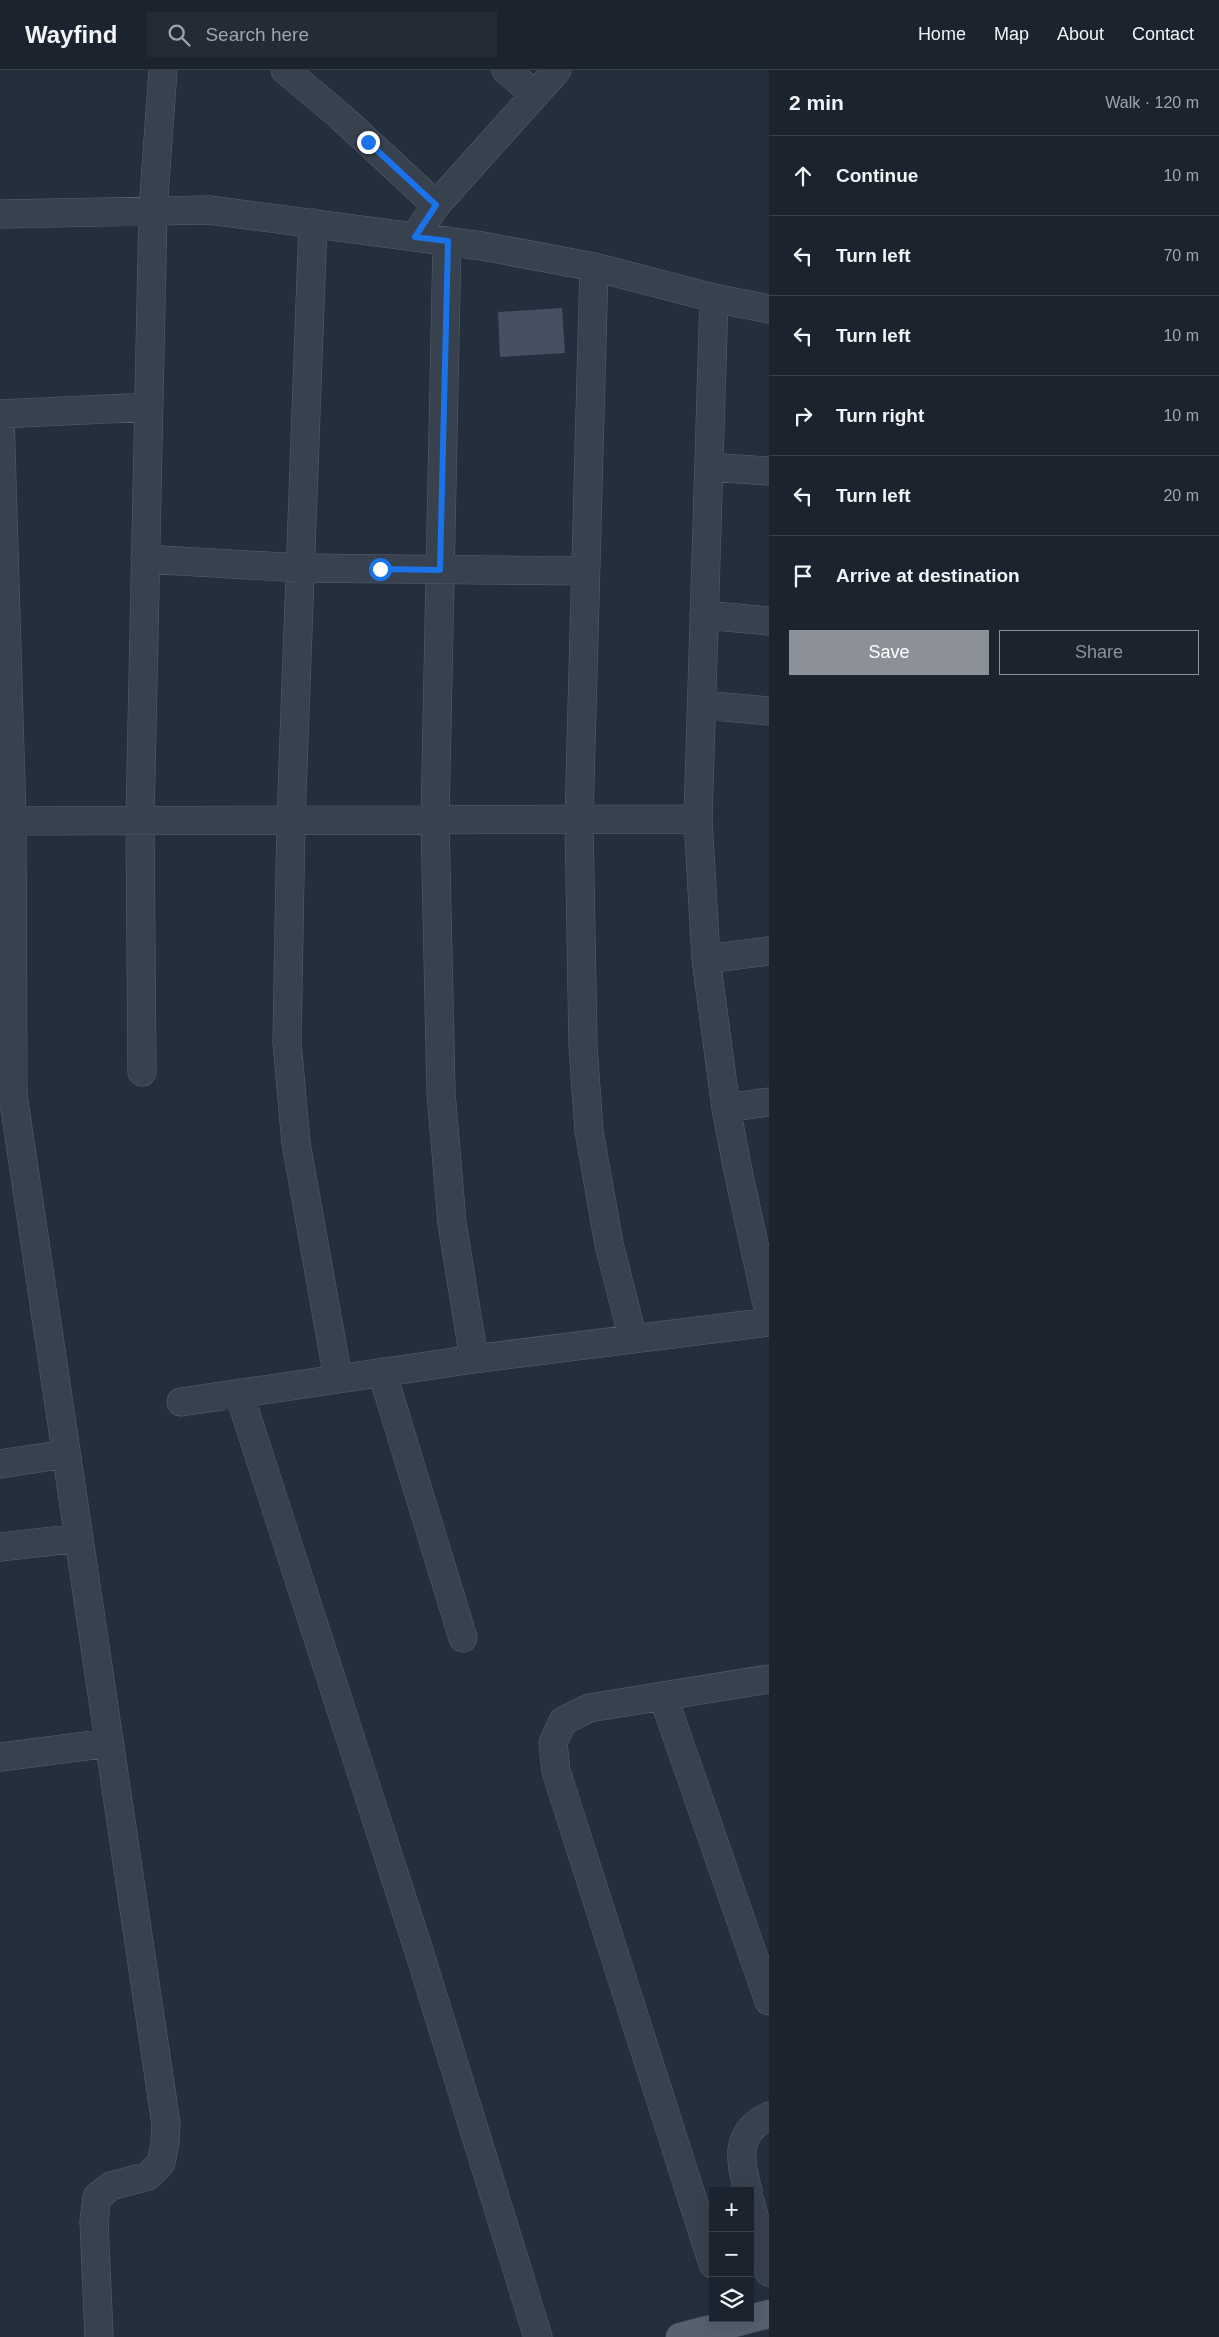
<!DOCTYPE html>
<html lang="en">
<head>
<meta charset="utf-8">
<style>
  body { margin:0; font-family:Helvetica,sans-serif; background:#242b36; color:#f1f3f6 }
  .controls { position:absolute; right:15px; bottom:15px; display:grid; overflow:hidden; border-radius:0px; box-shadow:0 5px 20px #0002 }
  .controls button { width:45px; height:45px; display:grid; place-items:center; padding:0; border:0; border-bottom:1px solid #39404a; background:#1b232e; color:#f1f3f6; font:25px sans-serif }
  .stop { position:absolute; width:15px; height:15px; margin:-11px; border:4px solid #1a73e8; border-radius:50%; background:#fff }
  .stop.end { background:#1a73e8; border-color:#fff; box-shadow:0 1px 5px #0008 }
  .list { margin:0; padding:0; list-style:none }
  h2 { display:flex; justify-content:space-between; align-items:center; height:65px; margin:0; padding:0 20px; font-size:21px }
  h2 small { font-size:16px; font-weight:400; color:#a0a4aa }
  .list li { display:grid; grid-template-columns:32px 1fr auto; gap:15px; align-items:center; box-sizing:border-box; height:80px; padding:0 20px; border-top:1px solid #39404a }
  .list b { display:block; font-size:19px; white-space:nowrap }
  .list em { font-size:16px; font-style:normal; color:#a0a4aa }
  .actions { display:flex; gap:10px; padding:15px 20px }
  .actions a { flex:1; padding:11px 0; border:1px solid #8c9099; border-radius:0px; text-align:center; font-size:18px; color:#8c9099 }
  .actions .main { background:#8c9099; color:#fff }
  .icon { flex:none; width:28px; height:28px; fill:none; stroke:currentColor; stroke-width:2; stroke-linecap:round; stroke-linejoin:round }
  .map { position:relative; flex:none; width:769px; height:2267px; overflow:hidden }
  header { display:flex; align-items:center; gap:30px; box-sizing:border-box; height:70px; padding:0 25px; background:#1b232e; border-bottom:1px solid #39404a }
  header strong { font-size:24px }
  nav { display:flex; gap:28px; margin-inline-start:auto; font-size:18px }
  .search { width:350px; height:45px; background:#242b36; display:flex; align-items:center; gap:12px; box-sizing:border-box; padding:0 18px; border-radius:0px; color:#a0a4aa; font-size:19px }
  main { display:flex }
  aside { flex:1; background:#1b232e }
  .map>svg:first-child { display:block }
</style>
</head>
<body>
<header>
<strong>Wayfind</strong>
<div class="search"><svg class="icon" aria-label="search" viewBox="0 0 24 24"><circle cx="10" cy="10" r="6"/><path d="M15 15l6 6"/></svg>Search here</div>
<nav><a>Home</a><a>Map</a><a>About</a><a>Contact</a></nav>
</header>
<main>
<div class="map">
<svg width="769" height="2267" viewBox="0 0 769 2267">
  <rect width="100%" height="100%" fill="#242f3e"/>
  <!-- building -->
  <path fill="#455162" d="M562,238L565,283L500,287L498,242Z"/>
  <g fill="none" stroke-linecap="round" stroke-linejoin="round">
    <defs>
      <path id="street" d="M285,0L340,46L436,135
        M506,0L535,25
        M0,144L209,140L482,176L594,197L714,228L769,239
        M313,153L291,750L287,972L296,1073L338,1308
        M415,167L436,135L557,0
        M447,171L435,750L441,1022L452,1153L474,1289
        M594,197L579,750L583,976L589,1061L609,1174L633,1269
        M714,228L698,749L706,889L726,1038L738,1101L769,1243
        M0,344L12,750L13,1025L166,2054L165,2073L161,2093L148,2106L111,2116L97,2127L94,2151L99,2267
        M0,344L149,337
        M709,397L769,401
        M145,489L301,498L585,501
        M704,545L769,551
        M702,635L769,641
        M0,751L698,749
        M706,889L769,881
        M142,1002L140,751L153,140L163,0
        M726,1038L769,1032
        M382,1302L463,1568
        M239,1323L419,1881L538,2267
        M181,1332L474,1289L769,1252
        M0,1394L66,1384
        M0,1477L79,1468
        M663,1626L769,1931
        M0,1687L109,1673
        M748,2121C739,2089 735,2062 769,2046
        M750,2131L769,2202
        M713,2194L556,1701L553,1673L563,1651L589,1638L769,1609"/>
      <path id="primary" d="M680,2267L769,2244"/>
    </defs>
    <!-- street casing -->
    <use href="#street" stroke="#565f6c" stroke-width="29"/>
    <!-- primary casing -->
    <use href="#primary" stroke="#414a57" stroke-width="29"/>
    <!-- street -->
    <use href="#street" stroke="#38414e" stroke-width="28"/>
    <!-- primary -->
    <use href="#primary" stroke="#56606e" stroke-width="28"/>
  </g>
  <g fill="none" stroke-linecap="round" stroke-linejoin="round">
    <!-- route -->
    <path stroke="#1a73e8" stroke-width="6" d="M368,72L436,135L415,167L448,171L440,500L380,499"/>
  </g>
</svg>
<div class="controls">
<button>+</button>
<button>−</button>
<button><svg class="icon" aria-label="layers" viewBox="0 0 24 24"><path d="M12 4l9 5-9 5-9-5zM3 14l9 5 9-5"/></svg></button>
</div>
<div class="stop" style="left:380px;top:499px"></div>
<div class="stop end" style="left:368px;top:72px"></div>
</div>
<aside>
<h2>2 min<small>Walk · 120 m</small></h2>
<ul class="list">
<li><svg class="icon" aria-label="ahead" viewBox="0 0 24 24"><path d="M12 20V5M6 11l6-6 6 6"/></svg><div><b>Continue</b></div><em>10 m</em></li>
<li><svg class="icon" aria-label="left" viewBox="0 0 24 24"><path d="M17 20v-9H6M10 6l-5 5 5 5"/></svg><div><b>Turn left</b></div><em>70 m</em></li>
<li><svg class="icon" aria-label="left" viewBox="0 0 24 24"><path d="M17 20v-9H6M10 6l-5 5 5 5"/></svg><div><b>Turn left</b></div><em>10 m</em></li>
<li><svg class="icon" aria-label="right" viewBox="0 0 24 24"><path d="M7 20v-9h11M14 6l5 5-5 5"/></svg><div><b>Turn right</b></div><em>10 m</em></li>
<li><svg class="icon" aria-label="left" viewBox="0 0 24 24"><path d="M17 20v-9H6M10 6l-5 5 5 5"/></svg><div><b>Turn left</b></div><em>20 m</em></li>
<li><svg class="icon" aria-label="arrive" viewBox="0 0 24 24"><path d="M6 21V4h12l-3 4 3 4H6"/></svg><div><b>Arrive at destination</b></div></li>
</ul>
<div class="actions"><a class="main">Save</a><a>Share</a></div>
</aside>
</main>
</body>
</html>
